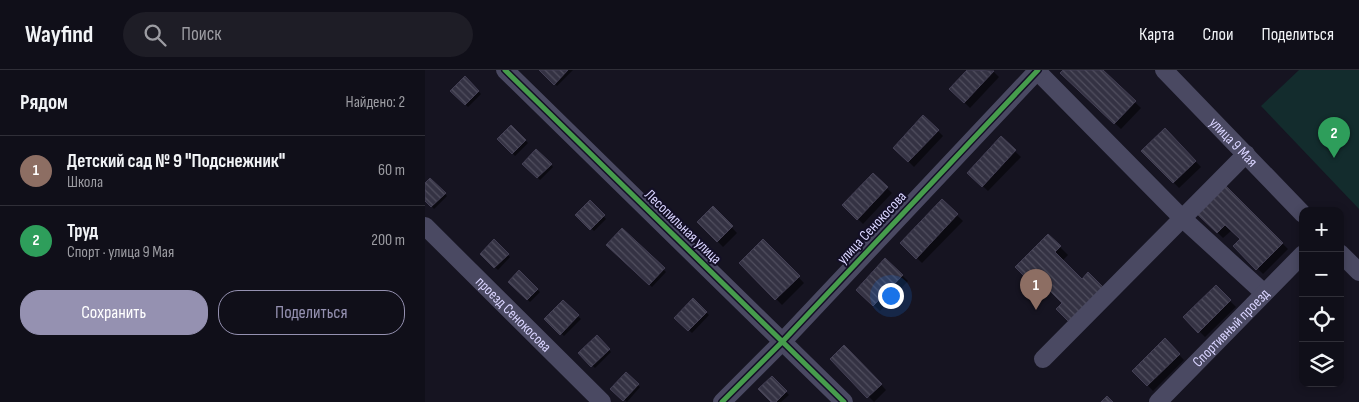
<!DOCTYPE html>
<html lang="ru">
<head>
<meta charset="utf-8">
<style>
  body { margin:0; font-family:"Sofia Sans Condensed",sans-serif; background:#1e1d26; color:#f1f3f6 }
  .controls { position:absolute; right:15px; bottom:15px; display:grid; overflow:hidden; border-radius:10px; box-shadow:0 2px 8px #0003 }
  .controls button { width:45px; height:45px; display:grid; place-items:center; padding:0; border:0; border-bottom:1px solid #302f38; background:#100f19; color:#f1f3f6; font:25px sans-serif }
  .you { position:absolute; left:465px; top:225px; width:18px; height:18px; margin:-12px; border:4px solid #fff; border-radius:50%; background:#1a73e8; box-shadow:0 0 0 8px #1a73e833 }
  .badge { display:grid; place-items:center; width:32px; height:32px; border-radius:50%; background:#9591b1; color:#fff; font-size:16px; font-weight:700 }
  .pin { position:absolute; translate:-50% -41px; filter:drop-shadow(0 1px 2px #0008) }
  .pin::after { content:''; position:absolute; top:26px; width:18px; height:15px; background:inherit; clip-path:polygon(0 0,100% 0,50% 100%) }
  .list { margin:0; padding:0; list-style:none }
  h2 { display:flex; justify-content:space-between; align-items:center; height:65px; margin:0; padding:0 20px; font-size:21px }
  h2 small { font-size:16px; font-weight:400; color:#9c9ca2 }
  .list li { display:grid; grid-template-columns:32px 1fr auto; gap:15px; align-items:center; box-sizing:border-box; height:70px; padding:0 20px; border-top:1px solid #302f38 }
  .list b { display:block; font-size:19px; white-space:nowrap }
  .list p { margin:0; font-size:16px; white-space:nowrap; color:#9c9ca2 }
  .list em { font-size:16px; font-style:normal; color:#9c9ca2 }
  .actions { display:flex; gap:10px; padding:15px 20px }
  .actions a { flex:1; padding:11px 0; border:1px solid #9591b1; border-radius:20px; text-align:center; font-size:18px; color:#9591b1 }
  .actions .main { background:#9591b1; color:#fff }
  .icon { flex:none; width:28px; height:28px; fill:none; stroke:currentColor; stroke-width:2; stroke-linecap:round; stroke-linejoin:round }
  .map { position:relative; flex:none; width:934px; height:332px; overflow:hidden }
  header { display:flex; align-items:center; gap:30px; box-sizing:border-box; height:70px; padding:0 25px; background:#100f19; border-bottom:1px solid #302f38 }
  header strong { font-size:24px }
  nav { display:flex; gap:28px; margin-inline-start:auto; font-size:18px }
  .search { width:350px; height:45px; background:#1e1d26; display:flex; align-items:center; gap:12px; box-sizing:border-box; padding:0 18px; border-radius:28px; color:#9c9ca2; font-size:19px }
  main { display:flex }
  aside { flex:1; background:#100f19 }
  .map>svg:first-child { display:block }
</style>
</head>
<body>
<header>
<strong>Wayfind</strong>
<div class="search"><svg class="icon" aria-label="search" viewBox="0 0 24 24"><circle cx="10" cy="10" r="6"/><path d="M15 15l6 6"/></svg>Поиск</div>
<nav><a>Карта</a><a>Слои</a><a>Поделиться</a></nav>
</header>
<main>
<aside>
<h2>Рядом<small>Найдено: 2</small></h2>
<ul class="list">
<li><span class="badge" style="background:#8d6e63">1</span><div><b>Детский сад № 9 &quot;Подснежник&quot;</b><p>Школа</p></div><em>60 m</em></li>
<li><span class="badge" style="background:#2e9e5b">2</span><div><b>Труд</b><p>Спорт · улица 9 Мая</p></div><em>200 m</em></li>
</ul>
<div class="actions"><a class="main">Сохранить</a><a>Поделиться</a></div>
</aside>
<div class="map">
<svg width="934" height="332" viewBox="0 0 934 332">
  <defs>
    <pattern id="building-back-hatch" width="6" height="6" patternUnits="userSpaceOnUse" patternTransform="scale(1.25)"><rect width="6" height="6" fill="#343243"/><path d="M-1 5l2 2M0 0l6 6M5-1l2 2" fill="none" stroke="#514f5f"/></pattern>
  </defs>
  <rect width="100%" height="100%" fill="#161421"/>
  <!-- pitch -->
  <path fill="#132c2d" d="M874,0H934V139L836,36Z"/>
  <!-- shadow -->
  <path fill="#0007" d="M116,0H148L132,16Z
    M544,0H567L574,7L545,38L526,19Z
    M640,0H676L716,38L696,59L637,3Z
    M40,8L56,24L43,37L27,21Z
    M499,47L518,66L489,97L470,78Z
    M86,56L103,73L90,86L74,69Z
    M740,60L776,97L754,118L718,81Z
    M576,68L596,87L563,121L544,103Z
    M112,81L128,97L115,110L99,94Z
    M448,105L467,123L438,154L419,135Z
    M5,109L22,126L9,139L0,129V115Z
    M799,116L863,179L838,204L810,176L817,169L807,160L798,168L773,143Z
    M517,131L538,151L497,193L477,173Z
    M165,132L181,149L169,161L152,145Z
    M288,138L312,163L298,177L274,152Z
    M197,160L241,202L227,217L183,175Z
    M623,165L643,185L637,191L639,233L618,213L613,218L592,197Z
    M69,171L85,187L73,200L56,184Z
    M338,171L379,213L357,235L316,193Z
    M461,190L483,211L455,241L433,220Z
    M94,202L115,222L105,232L85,212Z
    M791,217L811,237L780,267L760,247Z
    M268,230L284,245L267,263L251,248Z
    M138,232L156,249L139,266L121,249Z
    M172,267L186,282L170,298L155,284Z
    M740,270L759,290L728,321L709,301Z
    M419,276L461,320L449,332L407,289Z
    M201,304L215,317L202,332L187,319Z
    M347,307L364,325L356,332H348Z"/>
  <!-- building -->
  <path fill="url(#building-back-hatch)" stroke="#433f54" d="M114,0H143L129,15Z
    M542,0L569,1L539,33L524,19Z
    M638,0H678L711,31L689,54L635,3Z
    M40,6L54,21L40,35L25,21Z
    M498,45L514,60L483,92L468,78Z
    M86,55L101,70L87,84L72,69Z
    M740,58L771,91L748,113L716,81Z
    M576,66L591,80L557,117L542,103Z
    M111,79L127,94L112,108L97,94Z
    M448,103L463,117L432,150L417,135Z
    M5,108L21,123L6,137L0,131V113Z
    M799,114L858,173L831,200L808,176L815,169L800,155L792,163L771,143Z
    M517,129L533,144L491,189L475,173Z
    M165,130L180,145L165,160L150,145Z
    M288,136L308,156L292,172L272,152Z
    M197,158L240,198L224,215L181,175Z
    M623,164L636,176L630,182L657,209L663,202L678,217L644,252L631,239L637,233L609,205L604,211L590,197Z
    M69,169L84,184L69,198L55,184Z
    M338,169L375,206L350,230L314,193Z
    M460,188L478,205L448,236L431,220Z
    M94,200L113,219L102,230L83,212Z
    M791,215L806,230L773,263L758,247Z
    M268,228L282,242L263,261L249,248Z
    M138,230L154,245L135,265L119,249Z
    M172,265L185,279L166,297L153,283Z
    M740,268L755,284L722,316L707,301Z
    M419,275L457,314L442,328L405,289Z
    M201,302L214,314L198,331L185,319Z
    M347,306L362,321L351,332H346L333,319Z
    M682,326L688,332H676Z"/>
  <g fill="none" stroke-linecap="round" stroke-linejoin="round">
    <!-- minor -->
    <g stroke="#4a4962" stroke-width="18">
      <path d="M80,0L419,332"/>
      <path id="s1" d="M739,0L878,144"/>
      <path d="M612,1L756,147L839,223"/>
      <path id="s2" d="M0,156L177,332"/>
      <path d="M915,183L934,202"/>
      <path d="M618,289L821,84"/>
      <path d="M297,332L358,271L613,0"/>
      <path id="s3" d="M733,332L878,184"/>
    </g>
    <defs>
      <path id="cycleway" d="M80,0L419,332
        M297,332L358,271L613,0"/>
    </defs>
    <!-- cycleway casing -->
    <use href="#cycleway" stroke="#130f26" stroke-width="8"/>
    <!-- cycleway -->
    <use href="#cycleway" stroke="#469c4c" stroke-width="5"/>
  </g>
  <g text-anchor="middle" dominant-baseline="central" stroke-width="4" stroke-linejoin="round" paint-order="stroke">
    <!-- street labels -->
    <g font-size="15" fill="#d9d4ff" stroke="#130f26">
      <text stroke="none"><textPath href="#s1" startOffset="100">улица 9 Мая</textPath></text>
      <text transform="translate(258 157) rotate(44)">Лесопильная улица</text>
      <text transform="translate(447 158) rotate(-47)">улица Сенокосова</text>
      <text stroke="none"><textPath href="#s2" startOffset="125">проезд Сенокосова</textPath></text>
      <text stroke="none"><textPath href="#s3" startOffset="104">Спортивный проезд</textPath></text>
    </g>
  </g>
</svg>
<div class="controls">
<button>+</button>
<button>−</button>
<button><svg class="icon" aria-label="locate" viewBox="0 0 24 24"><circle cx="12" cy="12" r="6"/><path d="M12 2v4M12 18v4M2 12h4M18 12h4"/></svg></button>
<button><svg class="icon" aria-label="layers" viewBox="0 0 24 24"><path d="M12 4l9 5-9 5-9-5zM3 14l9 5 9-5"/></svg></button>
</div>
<div class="you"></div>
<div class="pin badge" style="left:611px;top:240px;background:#8d6e63">1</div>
<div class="pin badge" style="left:909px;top:88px;background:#2e9e5b">2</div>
</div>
</main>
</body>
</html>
